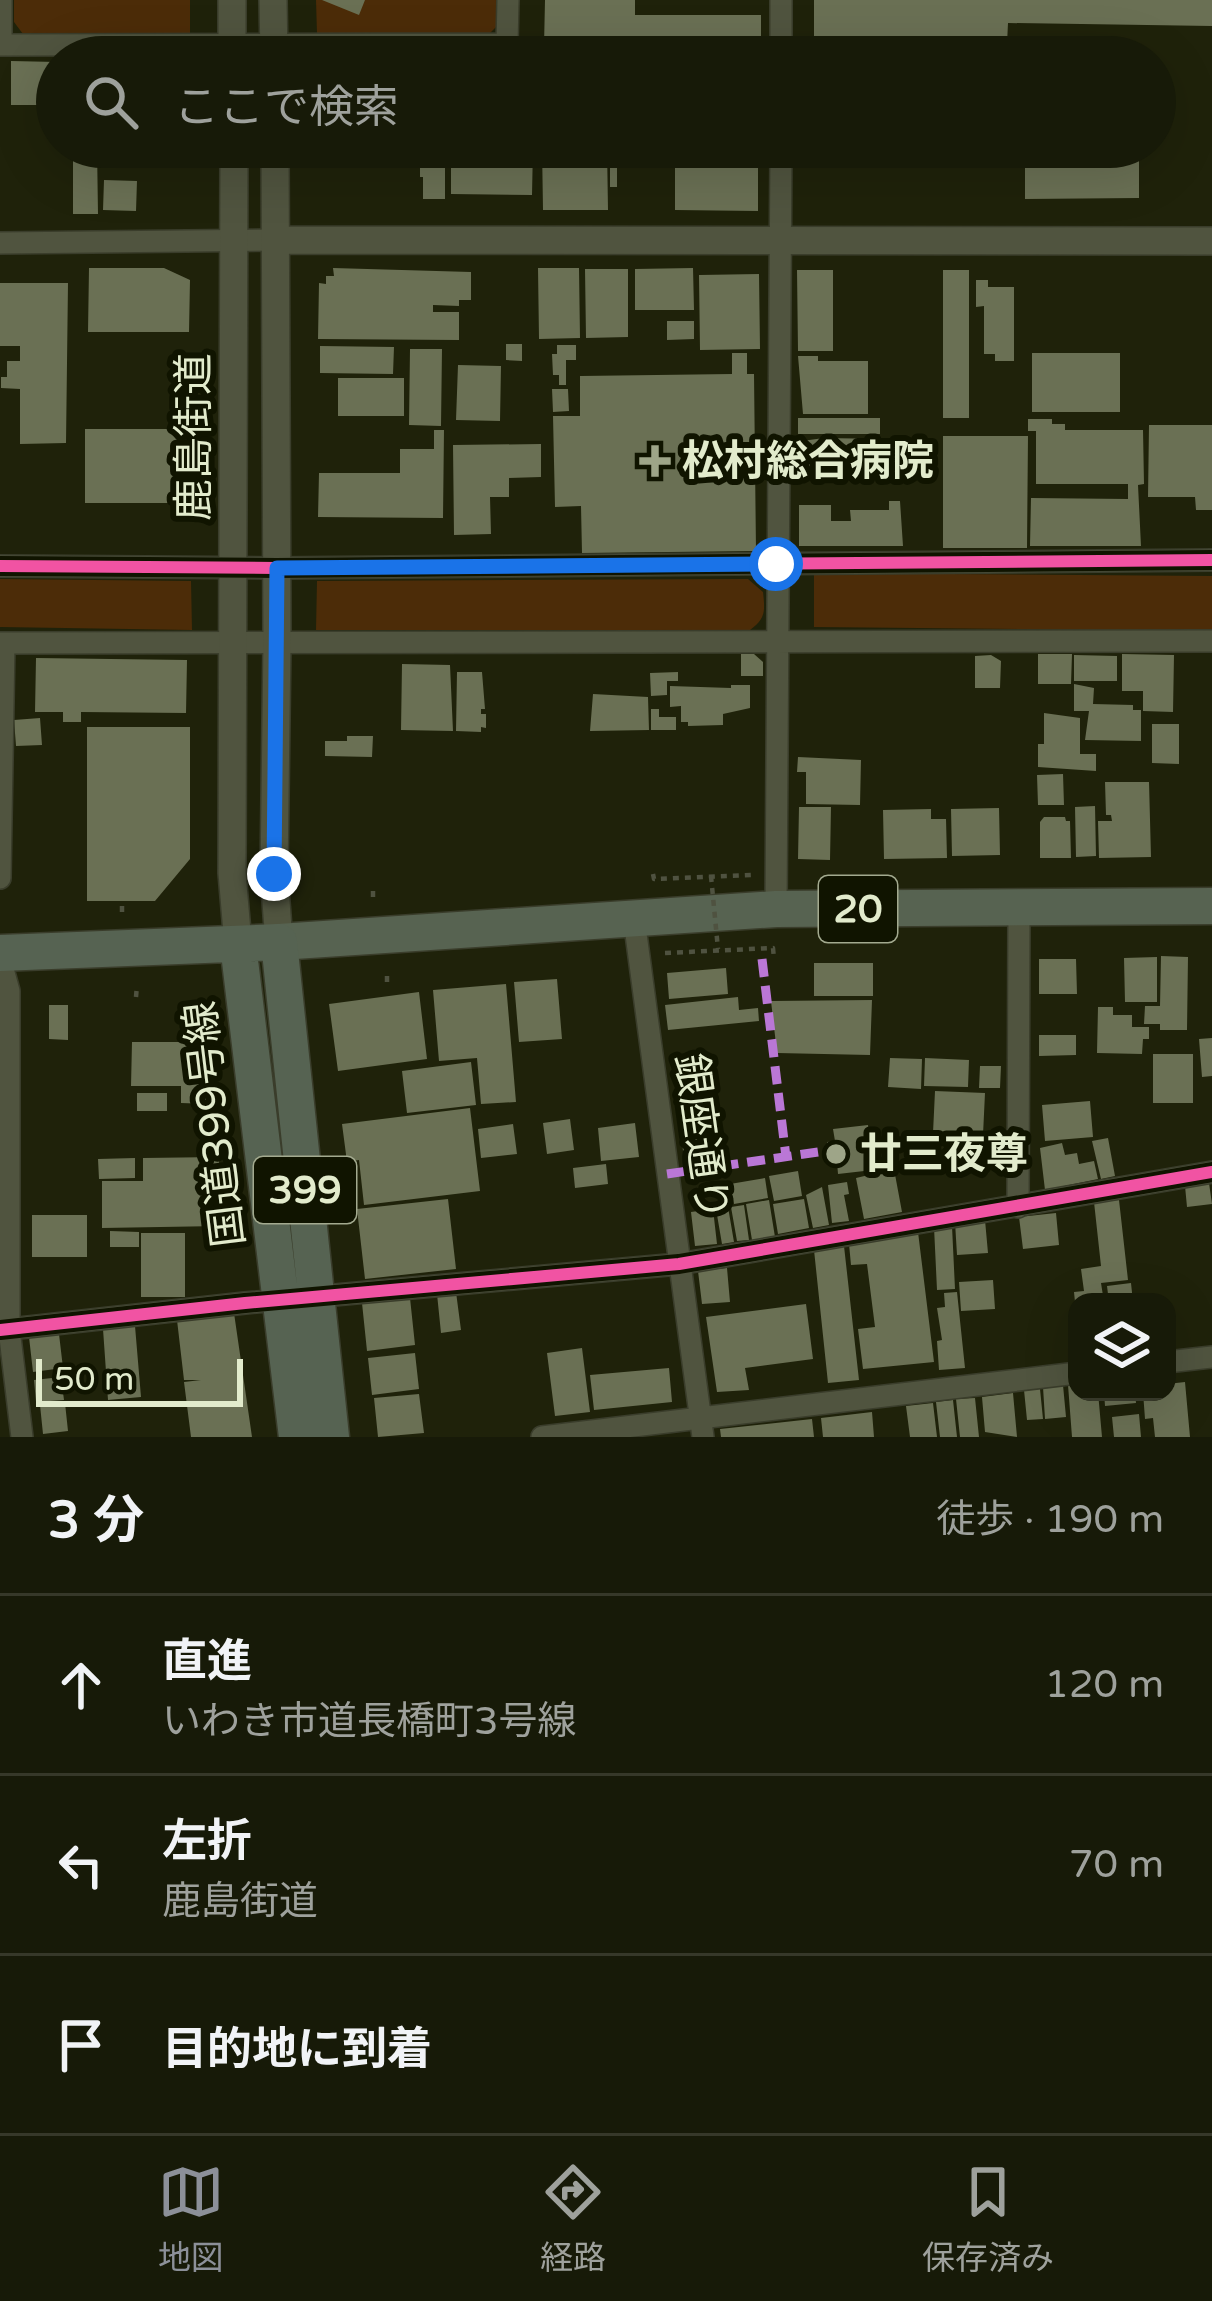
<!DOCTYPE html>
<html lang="ja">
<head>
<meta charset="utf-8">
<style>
  body { margin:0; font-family:"Varela Round","Noto Sans JP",sans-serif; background:#202312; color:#f1f3f6 }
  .controls { position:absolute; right:36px; bottom:36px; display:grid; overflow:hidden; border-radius:24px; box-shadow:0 12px 48px #0002 }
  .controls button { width:108px; height:108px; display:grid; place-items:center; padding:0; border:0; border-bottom:3px solid #363829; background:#171a08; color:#f1f3f6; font:60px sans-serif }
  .scale { position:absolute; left:36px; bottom:30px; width:207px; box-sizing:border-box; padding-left:12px; border:6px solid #e2ebcc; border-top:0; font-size:33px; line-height:42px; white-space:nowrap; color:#e2ebcc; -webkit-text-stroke:9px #101400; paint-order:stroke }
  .stop { position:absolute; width:36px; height:36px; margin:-27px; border:9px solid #1a73e8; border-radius:50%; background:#fff }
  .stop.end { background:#1a73e8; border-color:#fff; box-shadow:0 3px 12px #0008 }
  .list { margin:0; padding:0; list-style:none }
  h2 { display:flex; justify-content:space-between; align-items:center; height:156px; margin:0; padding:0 48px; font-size:51px }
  h2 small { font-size:39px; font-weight:400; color:#9ea19c }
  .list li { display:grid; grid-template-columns:78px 1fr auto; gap:36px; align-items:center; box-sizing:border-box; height:180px; padding:0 48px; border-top:3px solid #363829 }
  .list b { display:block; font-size:45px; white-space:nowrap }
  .list p { margin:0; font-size:39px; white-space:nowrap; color:#9ea19c }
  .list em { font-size:39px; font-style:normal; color:#9ea19c }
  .icon { flex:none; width:66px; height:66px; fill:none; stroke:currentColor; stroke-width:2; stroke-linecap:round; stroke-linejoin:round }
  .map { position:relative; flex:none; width:1212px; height:1437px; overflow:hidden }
  .search { position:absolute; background:#171a08; box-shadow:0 12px 48px #0002; left:36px; right:36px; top:36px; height:132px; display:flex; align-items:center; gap:30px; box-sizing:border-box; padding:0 42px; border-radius:66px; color:#9ea19c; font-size:45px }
  .sheet { height:696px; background:#171a08 }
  nav { display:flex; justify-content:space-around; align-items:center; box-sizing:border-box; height:168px; border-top:3px solid #363829; background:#171a08; font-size:33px; color:#9ea19c }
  nav a { display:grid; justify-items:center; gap:6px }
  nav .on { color:#8c9099 }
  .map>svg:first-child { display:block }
</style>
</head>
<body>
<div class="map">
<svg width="1212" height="1437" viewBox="0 0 1212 1437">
  <rect width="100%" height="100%" fill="#1f220a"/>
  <!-- green -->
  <path fill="#4c2c08" d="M14,0H190V35L23,34L14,22Z
    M316,0H498L497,26L488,35L317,34Z
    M814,573L1212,576V631L814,627Z
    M0,579L191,581L192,630L0,627Z
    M748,579L763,592C765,610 766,619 750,630H316L317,581Z"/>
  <!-- building -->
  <path fill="#6a7054" d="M322,0H365L359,15Z
    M545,0H635V15H761V57H605V46H588V57H566L565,46H544Z
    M814,0H1212V26L1008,23L1007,44L814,43Z
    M11,61L57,62V105H11Z
    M73,147H97L98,214H73Z
    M121,147H148V159H121Z
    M416,147H445V199H423V177H420V155H416Z
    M451,147H533L532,195L451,194Z
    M542,147H607L608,210H543Z
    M610,147H617V187H610Z
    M675,147H758V211L675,210Z
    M1025,147H1139V198L1025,199Z
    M104,180L137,181L136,211L103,210Z
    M89,268H164L190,280L189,332H88Z
    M333,268L471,272V300H459V306L433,305V312H459V340L318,339L319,283L326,284V276H334Z
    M538,268H579L580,338L539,339Z
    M693,268L694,310H635V269Z
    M585,269H628V337L586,338Z
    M797,270H833V351H798Z
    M943,270H969V418H943Z
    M759,274L760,349L700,350L699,275Z
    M976,280H988V287H1014V361H995V354H984V306L976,307Z
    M0,283H68L66,443L20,444V389L1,388V377H7V361H20V346H0Z
    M667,321H694V339L667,340Z
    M506,344H522V361L506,360Z
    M557,345H576V360H566V385H559V375H553L552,354H557Z
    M320,346L394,347L393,374L320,373Z
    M410,349H442L441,426L409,425Z
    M732,353H747V374H754L756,551L582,553L581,506L555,507L553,416H580V376L732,374Z
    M1032,353H1120V412H1032Z
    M798,356H818V361H868V414H803Z
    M458,365L501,366L500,421L456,420Z
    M338,378H404V416H338Z
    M552,389H568L569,411L553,412Z
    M798,418H880V434H798Z
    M1028,419H1052V424H1065V430H1143L1144,484L1138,485L1141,546H1030L1031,498L1128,499V484H1036V431H1028Z
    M1149,425H1212V510H1196L1195,497H1148Z
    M85,429H187V503H85Z
    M434,430H444L443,518L318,517L319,473H400V449H434Z
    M943,436H1028L1027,548H943Z
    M824,438L885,439V443H899L898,470H891V478H867V470H847V476L821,472V480L796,481V449H802V441Z
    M541,444V477L509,478V497H490L491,534L454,535L453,445Z
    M889,501H900L903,546H799V505H831V521H851L850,510H889Z
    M741,654H754L763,662V676H741Z
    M1038,654H1072L1071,684H1038Z
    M1122,654L1174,655L1173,712L1143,711V691H1122Z
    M991,655L1001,661L1000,688H975V656Z
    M1074,655L1117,656V681H1074Z
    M36,658L187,660L186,713L81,712V722H63V712H35Z
    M402,664L450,665L453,731L401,730Z
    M457,672H482L485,709H481V714H486V728L481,727V732L456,731Z
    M678,672V681H667V695L651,696L650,673Z
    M1074,684L1094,688L1093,704L1133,705V710H1141V741L1085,740L1089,711H1074Z
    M731,685H750V708L723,714V725L688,726V722H681V706L670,707V686L731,688Z
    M593,694L648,697L649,730L590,731Z
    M651,709H659V717H676V730H651Z
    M1044,713L1080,718V754H1096V771L1038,767V744H1044Z
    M40,718L42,745L16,746L14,720Z
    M1152,724H1179V764L1152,763Z
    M87,727H190V859L155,901H87Z
    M347,736H373L372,757L325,756V741H347Z
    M798,757L861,760L860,805L806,804V772H797Z
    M1063,774L1064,805H1038L1037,775Z
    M1105,782H1149L1151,857L1099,858L1098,821H1112L1111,815H1106Z
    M1095,806L1096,856L1076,857L1075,807Z
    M799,807H831L830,860L798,859Z
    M999,808L1000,855L952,856L951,809Z
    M931,809V819H946L947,858L884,859L883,810Z
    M1044,817H1065L1066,821H1070L1071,858H1040V822Z
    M1161,956L1188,957L1187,1030H1160V1024H1144L1145,1006H1160Z
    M1157,957V1002H1125L1124,958Z
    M1039,959H1076L1077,994H1039Z
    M814,963H873V996H814Z
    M726,968L728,994L669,999L667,973Z
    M557,979L562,1039L519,1042L514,982Z
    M506,984L516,1102L481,1104L477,1058L439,1061L433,990Z
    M419,992L427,1059L338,1071L329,1004Z
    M738,997L739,1010L758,1008L759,1021L668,1030L665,1005Z
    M872,1000L870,1055L777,1053L771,1001Z
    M49,1005H68V1040L49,1039Z
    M1098,1007H1113V1015H1132V1027H1149V1039H1143L1142,1054L1097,1053Z
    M1039,1035H1076V1055L1039,1056Z
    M1212,1038V1076L1202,1077L1199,1039Z
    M132,1042H190L189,1069L209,1070L208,1104L181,1103V1086H131Z
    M1153,1054H1193V1103H1153Z
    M890,1058L922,1059L921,1089L888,1087Z
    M925,1058L969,1060L968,1087L924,1086Z
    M471,1062L476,1105L407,1113L402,1071Z
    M980,1066H1001L1000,1088H979Z
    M935,1091L985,1093L983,1135L933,1133Z
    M137,1093H167V1111H137Z
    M1090,1101L1093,1137L1045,1141L1042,1105Z
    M713,1105L718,1147L683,1151L679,1109Z
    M470,1108L480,1191L364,1205L359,1160L347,1162L342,1124Z
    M570,1119L574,1150L547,1154L543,1123Z
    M635,1123L639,1157L601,1161L598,1128Z
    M513,1124L517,1154L481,1158L478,1129Z
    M868,1125L873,1170L838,1174L837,1162H829L827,1142L835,1141L833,1129Z
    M1108,1138L1115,1176L1101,1179L1092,1141Z
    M1062,1143L1065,1155L1077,1153L1079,1164L1094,1161L1098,1179L1045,1190L1040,1148Z
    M219,1157L220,1226L102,1228V1181H143V1158Z
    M135,1158V1178L99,1179L98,1159Z
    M606,1164L608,1184L575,1188L573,1168Z
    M894,1169L902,1212L864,1219L856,1178Z
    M798,1171L802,1196L774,1201L769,1176Z
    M765,1178L768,1198L734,1204L730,1184Z
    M847,1182L849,1194L844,1195L849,1221L832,1223L828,1185Z
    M1209,1183L1212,1204L1187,1207L1185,1186Z
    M822,1187L829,1225L813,1228L806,1195Z
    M448,1199L456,1269L365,1279L357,1209Z
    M804,1199L809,1228L778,1234L773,1204Z
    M769,1200L775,1237L752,1240L746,1204Z
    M1119,1200L1128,1280L1101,1283L1104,1302H1075L1074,1292L1084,1291L1081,1269L1101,1266L1094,1202Z
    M744,1205L749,1240L737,1241L731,1207Z
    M728,1207L734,1242L722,1244L716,1209Z
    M713,1209L717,1244L695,1246L691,1212Z
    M1056,1213L1059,1245L1023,1249L1019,1217Z
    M32,1215H87V1257H32Z
    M985,1220L988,1253L957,1255L955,1222Z
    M952,1226L955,1289L937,1290L934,1227Z
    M110,1231L139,1232V1247H110Z
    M918,1232L934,1362L863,1369L858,1329L875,1327L867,1264L851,1265L849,1244Z
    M141,1233H185V1297H141Z
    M844,1246L859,1380L828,1383L814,1250Z
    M727,1268L730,1302L702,1304L698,1271Z
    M993,1280L995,1309L961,1311L959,1282Z
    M1131,1283L1133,1302H1109L1107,1286Z
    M456,1292L461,1330L441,1333L437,1294Z
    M957,1292L965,1368L939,1370L937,1341L942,1340L937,1308L945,1307L944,1293Z
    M410,1298L415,1345L367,1351L362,1303Z
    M806,1304L813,1359L745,1368L749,1390L717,1392L706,1317Z
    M234,1313L252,1437H191L184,1382L201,1380H184L177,1320Z
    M135,1326L141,1397L108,1400L103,1329Z
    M59,1334L63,1368L33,1372L29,1337Z
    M582,1348L590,1412L555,1416L547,1353Z
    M415,1353L419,1389L372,1395L368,1358Z
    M669,1368L672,1402L594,1410L590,1375Z
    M61,1377L64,1400L36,1402L34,1380Z
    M1185,1382L1190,1437H1155L1153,1418L1145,1419L1143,1392H1167V1384Z
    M1077,1384V1392H1098L1102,1437H1072L1068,1385Z
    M1063,1385L1066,1417L1045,1419L1043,1387Z
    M1040,1389L1043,1419L1027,1420L1024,1390Z
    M1104,1392H1135L1136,1403L1105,1406Z
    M1013,1393L1017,1437L985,1432L982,1397Z
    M419,1394L424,1433L378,1437L374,1398Z
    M975,1398L979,1437H960L956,1399Z
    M953,1400L957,1437H940L936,1402Z
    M65,1403L68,1431L43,1434L40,1405Z
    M933,1403L937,1437H910L906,1406Z
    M872,1412L874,1437H823L821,1418Z
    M1139,1414L1141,1437H1114L1112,1417Z
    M812,1419L814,1437H721L720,1429Z"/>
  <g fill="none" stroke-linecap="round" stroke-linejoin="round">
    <defs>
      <path id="minor" d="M1,0V45L507,44L508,0
        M781,0V57
        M0,243L275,240
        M0,566L276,568L1212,560
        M0,643L1212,641
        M0,878L4,643
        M776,909L781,147
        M634,919L703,1437
        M0,958L9,991V1329L22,1437
        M1018,1207L1019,909
        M0,1330L245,1303L679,1264L1212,1172
        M1167,1362L1212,1357
        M542,1437L1077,1373"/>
      <path id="tertiary" d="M232,0V57
        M273,0L274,57
        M234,147L232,873L238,944
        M275,147L277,642L274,875L279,942
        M275,240L1212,241"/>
      <path id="primary" d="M279,942L776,909L1212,906"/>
      <path id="trunk" d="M238,944L297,1437
        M0,953L279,942L331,1437"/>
    </defs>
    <!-- minor casing -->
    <use href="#minor" stroke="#3a3d2b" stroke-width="24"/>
    <!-- tertiary casing -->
    <use href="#tertiary" stroke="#3a3d2b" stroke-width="30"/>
    <!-- primary casing -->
    <use href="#primary" stroke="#3a3d2b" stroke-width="39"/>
    <!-- trunk casing -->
    <use href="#trunk" stroke="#3a3d2b" stroke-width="39"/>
    <!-- path -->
    <path stroke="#4f5240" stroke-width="4.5" stroke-dasharray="6 6" stroke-linecap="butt" d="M653,874L654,879L751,875
      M373,891V900
      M122,912V906
      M665,953L773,948L774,959
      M387,976V984
      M136,997L137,985"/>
    <!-- minor -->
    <use href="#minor" stroke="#50543f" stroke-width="21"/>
    <!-- tertiary -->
    <use href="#tertiary" stroke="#50543f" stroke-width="27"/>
    <!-- primary -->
    <use href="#primary" stroke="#576351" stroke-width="36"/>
    <!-- trunk -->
    <use href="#trunk" stroke="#566352" stroke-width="36"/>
    <!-- path-bridge -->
    <path stroke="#4f5240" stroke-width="4.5" stroke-dasharray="6 6" stroke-linecap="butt" d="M711,876L718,949"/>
    <!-- quiet -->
    <path stroke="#ba77d6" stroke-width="9" stroke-dasharray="18 9" stroke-linecap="butt" d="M762,959L786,1157
      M667,1174L818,1152"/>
    <defs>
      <path id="cycleway" d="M0,566L276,568L1212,560
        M0,1330L245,1303L679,1264L1212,1172"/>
    </defs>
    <!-- cycleway casing -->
    <use href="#cycleway" stroke="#101400" stroke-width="20"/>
    <!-- cycleway -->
    <use href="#cycleway" stroke="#f153a3" stroke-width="12"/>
  </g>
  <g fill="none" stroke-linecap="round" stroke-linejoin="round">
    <!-- route -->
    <path stroke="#1a73e8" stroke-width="15" d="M274,874L277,568L776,564"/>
  </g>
  <!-- markers -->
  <g fill="#9ea588" stroke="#101400" stroke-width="4.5">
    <path d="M649 443h12v12h12v12h-12v12h-12v-12h-12v-12h12z"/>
    <circle cx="836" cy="1154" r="12"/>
  </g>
  <g text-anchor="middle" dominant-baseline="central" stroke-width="12" stroke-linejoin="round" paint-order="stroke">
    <!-- shield labels -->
    <g fill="#101400" stroke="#a3aa8f" stroke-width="3">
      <rect x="819" y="876" width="78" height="66" rx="9"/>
      <rect x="254" y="1157" width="102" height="66" rx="9"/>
    </g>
    <g font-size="39" font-weight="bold" fill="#e2ebcc">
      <text x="858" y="909">20</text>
      <text x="305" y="1190">399</text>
    </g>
    <!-- street labels -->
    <g font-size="42" fill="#e2ebcc" stroke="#101400">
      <text transform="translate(194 437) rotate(-90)">鹿島街道</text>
      <text transform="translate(215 1124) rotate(-97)">国道399号線</text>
      <text transform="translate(701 1137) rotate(82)">銀座通り</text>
    </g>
    <!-- poi labels -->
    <g font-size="42" font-weight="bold" fill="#e2ebcc" stroke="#101400" text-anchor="start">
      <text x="682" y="461">松村総合病院</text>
      <text x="860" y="1154">廿三夜尊</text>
    </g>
  </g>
</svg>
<div class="controls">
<button><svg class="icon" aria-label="layers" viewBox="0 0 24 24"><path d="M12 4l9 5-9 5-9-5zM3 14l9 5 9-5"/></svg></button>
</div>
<div class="scale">50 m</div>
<div class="stop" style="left:776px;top:564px"></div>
<div class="stop end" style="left:274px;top:874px"></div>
<div class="search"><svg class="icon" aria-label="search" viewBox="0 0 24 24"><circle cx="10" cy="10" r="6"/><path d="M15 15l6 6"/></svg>ここで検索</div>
</div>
<section class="sheet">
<h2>3 分<small>徒歩 · 190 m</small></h2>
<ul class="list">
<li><svg class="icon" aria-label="ahead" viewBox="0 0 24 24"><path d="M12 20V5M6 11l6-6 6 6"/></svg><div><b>直進</b><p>いわき市道長橋町3号線</p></div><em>120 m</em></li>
<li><svg class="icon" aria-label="left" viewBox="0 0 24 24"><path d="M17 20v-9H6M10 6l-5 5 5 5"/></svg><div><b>左折</b><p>鹿島街道</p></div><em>70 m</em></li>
<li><svg class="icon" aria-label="arrive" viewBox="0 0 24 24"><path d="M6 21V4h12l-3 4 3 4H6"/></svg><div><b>目的地に到着</b></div></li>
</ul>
</section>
<nav>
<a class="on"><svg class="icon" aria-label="map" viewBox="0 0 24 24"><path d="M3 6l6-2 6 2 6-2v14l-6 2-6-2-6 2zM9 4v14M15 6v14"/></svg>地図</a>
<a><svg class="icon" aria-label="directions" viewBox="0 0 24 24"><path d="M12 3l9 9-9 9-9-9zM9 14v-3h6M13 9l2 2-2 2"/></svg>経路</a>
<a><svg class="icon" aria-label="saved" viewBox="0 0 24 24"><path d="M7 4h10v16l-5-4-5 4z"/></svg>保存済み</a>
</nav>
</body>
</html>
